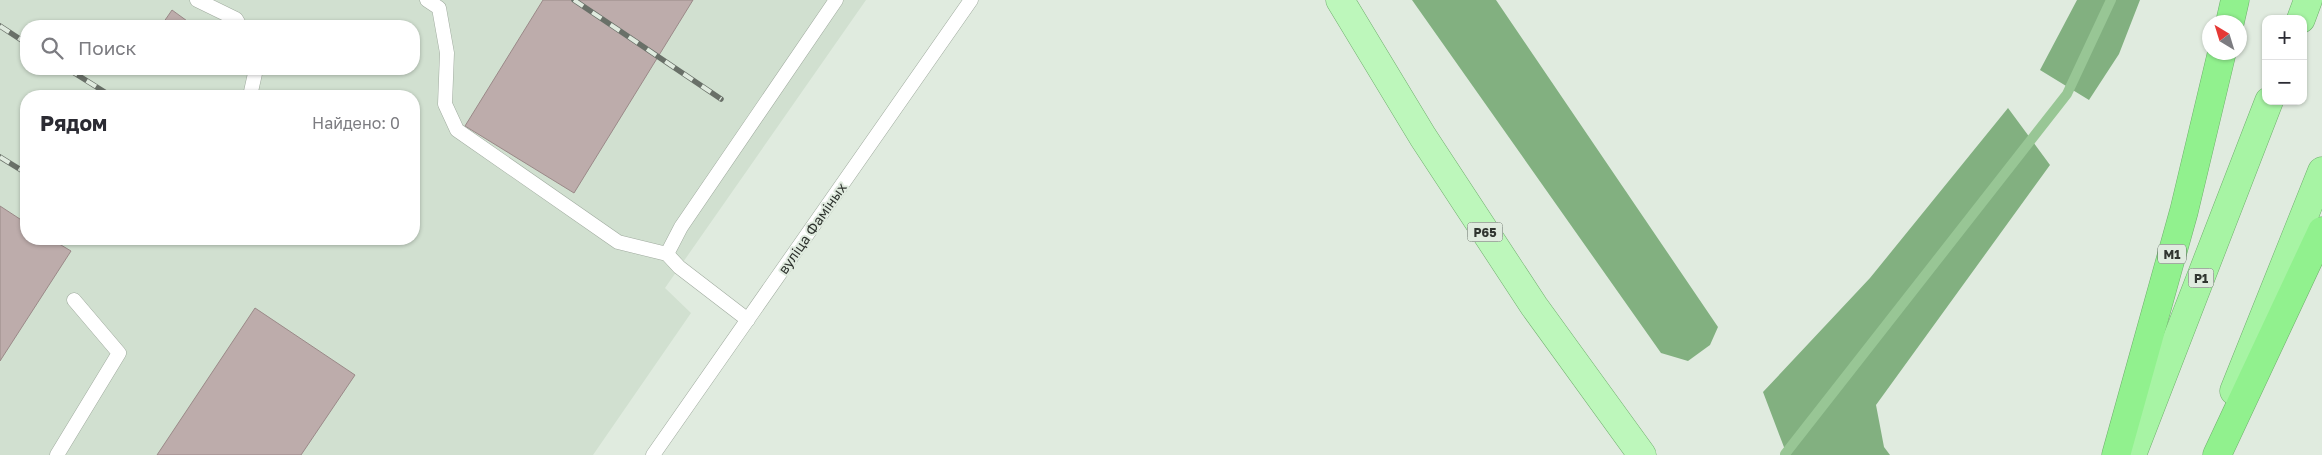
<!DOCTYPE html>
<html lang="ru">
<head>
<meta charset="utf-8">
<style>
  body { margin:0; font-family:"Golos Text",sans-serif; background:#f2f2f3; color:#2b2b33 }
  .controls { position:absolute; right:15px; top:15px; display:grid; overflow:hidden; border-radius:10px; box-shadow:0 1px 4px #0004 }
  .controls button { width:45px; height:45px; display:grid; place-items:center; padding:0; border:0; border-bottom:1px solid #e1e1e2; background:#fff; color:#2b2b33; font:25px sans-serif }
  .compass { position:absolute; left:2202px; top:15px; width:45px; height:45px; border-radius:50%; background:#fff; box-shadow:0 1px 4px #0004; rotate:322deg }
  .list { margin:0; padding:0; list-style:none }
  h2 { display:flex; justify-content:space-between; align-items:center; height:65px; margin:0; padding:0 20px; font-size:21px }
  h2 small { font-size:16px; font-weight:400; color:#7c7c81 }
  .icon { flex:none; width:28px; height:28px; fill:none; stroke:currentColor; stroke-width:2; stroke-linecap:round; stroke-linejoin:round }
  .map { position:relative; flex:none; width:2322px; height:455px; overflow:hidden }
  .search { position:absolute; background:#fff; box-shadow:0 1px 4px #0004; left:20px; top:20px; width:400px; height:55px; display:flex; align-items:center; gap:12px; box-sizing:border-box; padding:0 18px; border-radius:20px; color:#7c7c81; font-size:19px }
  .panel { position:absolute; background:#fff; box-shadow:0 1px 4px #0004; left:20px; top:90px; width:400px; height:155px; border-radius:20px }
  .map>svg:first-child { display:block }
</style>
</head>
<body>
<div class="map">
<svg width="2322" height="455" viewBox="0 0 2322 455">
  <rect width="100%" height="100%" fill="#e0ebdf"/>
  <!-- built -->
  <path fill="#d1e0d0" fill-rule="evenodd" d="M0,0H866L665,288L691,313L593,455H0ZM26,26H414V69H26ZM26,96H414V239H26Z"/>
  <!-- forest -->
  <path fill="#82b080" d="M1412,0H1496L1718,327L1710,345L1688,361L1661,353Z
    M2077,0H2140L2119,54L2089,100L2040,70Z
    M2008,108L2050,165L1876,405L1884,447L1890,455H1787L1763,392L1870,278Z"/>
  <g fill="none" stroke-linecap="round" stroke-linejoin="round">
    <!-- stream -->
    <path stroke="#98c695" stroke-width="10" d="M1785,454L2067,94L2111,0"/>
  </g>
  <!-- building -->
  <path fill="#bdacab" stroke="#9a8988" d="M543,0H693L574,193L465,126Z
    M172,10L194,26H161Z
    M0,206L26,223V239H51L71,251L0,361Z
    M255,308L355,375L301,455H157Z"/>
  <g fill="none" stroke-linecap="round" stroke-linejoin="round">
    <defs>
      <path id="service" d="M197,0L236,19L240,26
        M427,0L439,8L447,53L445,104L457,130L618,242L667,254
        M250,96L256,69
        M748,320L679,267L667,254L681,227L836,0
        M57,455L119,353L74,300
        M653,455L971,0"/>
      <path id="primary" d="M1340,0L1423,137L1534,306L1642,455"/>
      <path id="trunk" d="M2301,19L2308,0
        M2234,391L2322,171
        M2132,455L2269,101"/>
      <path id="motorway" d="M2230,22L2235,0
        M2116,455L2184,211L2222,52
        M2217,455L2322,231"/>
    </defs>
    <!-- service casing -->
    <use href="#service" stroke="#a0ab9f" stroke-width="15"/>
    <!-- primary casing -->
    <use href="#primary" stroke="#6faf6d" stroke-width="29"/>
    <!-- trunk casing -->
    <use href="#trunk" stroke="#6faf6d" stroke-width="29"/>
    <!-- motorway casing -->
    <use href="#motorway" stroke="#6faf6d" stroke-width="29"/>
    <!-- service -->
    <use href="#service" stroke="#fff" stroke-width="14"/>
    <!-- primary -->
    <use href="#primary" stroke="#bdf7bb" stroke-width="28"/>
    <!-- trunk -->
    <use href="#trunk" stroke="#a7f4a4" stroke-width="28"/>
    <!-- motorway -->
    <use href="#motorway" stroke="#91f18e" stroke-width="28"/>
    <defs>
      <path id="rail" d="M574,0L721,99
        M0,26L26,43
        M68,69L111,96
        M0,157L26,173"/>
    </defs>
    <!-- rail casing -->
    <use href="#rail" stroke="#697068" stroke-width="5.5"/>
    <!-- rail -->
    <use href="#rail" stroke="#e0ebdf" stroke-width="4" stroke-dasharray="11" stroke-linecap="butt"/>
  </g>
  <g text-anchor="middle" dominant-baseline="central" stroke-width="4" stroke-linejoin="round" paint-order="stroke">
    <!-- shield labels -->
    <g fill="#e0ebdf" stroke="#656c64" stroke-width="1">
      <rect x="1467.5" y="222.5" width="35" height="19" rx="4"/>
      <rect x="2158" y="244.5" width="28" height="19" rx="4"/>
      <rect x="2188.5" y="268.5" width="25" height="19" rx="4"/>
    </g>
    <g font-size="12" font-weight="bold" fill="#303530">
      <text x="1485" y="232">Р65</text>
      <text x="2172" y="254">М1</text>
      <text x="2201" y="278">Р1</text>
    </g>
    <!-- street labels -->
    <g font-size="14" fill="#303530" stroke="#e0ebdf">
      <text transform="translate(812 228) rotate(-55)">вуліца Фаміных</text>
    </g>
  </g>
</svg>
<div class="controls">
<button>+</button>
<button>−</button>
</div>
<svg class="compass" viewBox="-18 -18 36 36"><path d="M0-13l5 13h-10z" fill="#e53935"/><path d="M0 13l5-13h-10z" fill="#7c7c81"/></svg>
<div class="search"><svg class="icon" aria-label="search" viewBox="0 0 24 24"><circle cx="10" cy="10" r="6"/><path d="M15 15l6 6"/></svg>Поиск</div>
<section class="panel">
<h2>Рядом<small>Найдено: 0</small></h2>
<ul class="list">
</ul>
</section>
</div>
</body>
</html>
